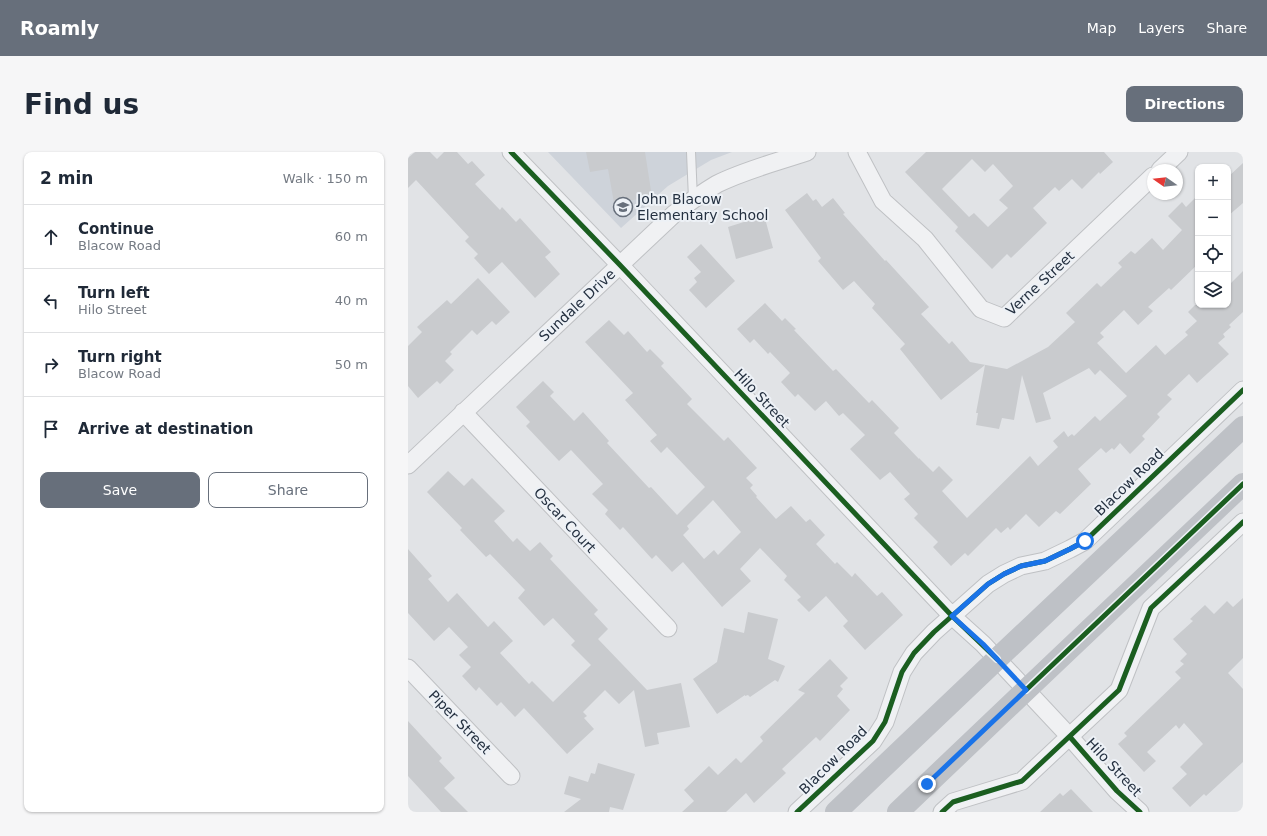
<!DOCTYPE html>
<html lang="en">
<head>
<meta charset="utf-8">
<style>
  body { margin:0; font-family:"DejaVu Sans",sans-serif; background:#f6f6f7; color:#1f2937 }
  .controls { position:absolute; right:12px; top:12px; display:grid; overflow:hidden; border-radius:8px; box-shadow:0 1px 3px #0004 }
  .controls button { width:36px; height:36px; display:grid; place-items:center; padding:0; border:0; border-bottom:1px solid #e0e1e3; background:#fff; color:#1f2937; font:20px sans-serif }
  .compass { position:absolute; left:739px; top:12px; width:36px; height:36px; border-radius:50%; background:#fff; box-shadow:0 1px 3px #0004; rotate:284deg }
  .stop { position:absolute; width:12px; height:12px; margin:-9px; border:3px solid #1a73e8; border-radius:50%; background:#fff }
  .stop.end { background:#1a73e8; border-color:#fff; box-shadow:0 1px 4px #0008 }
  .list { margin:0; padding:0; list-style:none }
  h2 { display:flex; justify-content:space-between; align-items:center; height:52px; margin:0; padding:0 16px; font-size:17px }
  h2 small { font-size:13px; font-weight:400; color:#747a83 }
  .list li { display:grid; grid-template-columns:26px 1fr auto; gap:12px; align-items:center; box-sizing:border-box; height:64px; padding:0 16px; border-top:1px solid #e0e1e3 }
  .list b { display:block; font-size:15px; white-space:nowrap }
  .list p { margin:0; font-size:13px; white-space:nowrap; color:#747a83 }
  .list em { font-size:13px; font-style:normal; color:#747a83 }
  .actions { display:flex; gap:8px; padding:12px 16px }
  .actions a { flex:1; padding:9px 0; border:1px solid #676f7b; border-radius:8px; text-align:center; font-size:14px; color:#676f7b }
  .actions .main { background:#676f7b; color:#fff }
  .icon { flex:none; width:22px; height:22px; fill:none; stroke:currentColor; stroke-width:2; stroke-linecap:round; stroke-linejoin:round }
  .map { position:relative; flex:none; width:835px; height:660px; overflow:hidden; border-radius:8px }
  header { display:flex; align-items:center; gap:24px; box-sizing:border-box; height:56px; padding:0 20px; background:#676f7b; color:#fff }
  header strong { font-size:19px }
  nav { display:flex; gap:22px; margin-inline-start:auto; font-size:14px }
  .intro { display:flex; align-items:center; justify-content:space-between; box-sizing:border-box; height:96px; padding:0 24px }
  h1 { margin:0; font-size:28px }
  .button { padding:10px 18px; border-radius:8px; background:#676f7b; color:#fff; font-size:14px; font-weight:700 }
  main { display:flex; gap:24px; padding:0 24px }
  aside { flex:1; background:#fff; border-radius:8px; box-shadow:0 1px 3px #0004 }
  .map>svg:first-child { display:block }
</style>
</head>
<body>
<header>
<strong>Roamly</strong>
<nav><a>Map</a><a>Layers</a><a>Share</a></nav>
</header>
<div class="intro"><h1>Find us</h1><a class="button">Directions</a></div>
<main>
<aside>
<h2>2 min<small>Walk · 150 m</small></h2>
<ul class="list">
<li><svg class="icon" aria-label="ahead" viewBox="0 0 24 24"><path d="M12 20V5M6 11l6-6 6 6"/></svg><div><b>Continue</b><p>Blacow Road</p></div><em>60 m</em></li>
<li><svg class="icon" aria-label="left" viewBox="0 0 24 24"><path d="M17 20v-9H6M10 6l-5 5 5 5"/></svg><div><b>Turn left</b><p>Hilo Street</p></div><em>40 m</em></li>
<li><svg class="icon" aria-label="right" viewBox="0 0 24 24"><path d="M7 20v-9h11M14 6l5 5-5 5"/></svg><div><b>Turn right</b><p>Blacow Road</p></div><em>50 m</em></li>
<li><svg class="icon" aria-label="arrive" viewBox="0 0 24 24"><path d="M6 21V4h12l-3 4 3 4H6"/></svg><div><b>Arrive at destination</b></div></li>
</ul>
<div class="actions"><a class="main">Save</a><a>Share</a></div>
</aside>
<div class="map">
<svg width="835" height="660" viewBox="0 0 835 660">
  <rect width="100%" height="100%" fill="#e1e3e6"/>
  <!-- built -->
  <path fill="#ced3da" d="M140,0H324L303,8L260,34L213,76Z"/>
  <!-- building -->
  <path fill="#c9cbce" fill-rule="evenodd" d="M7,0H22L29,7L36,0H49L60,12L64,9L77,23L67,32L92,58L94,55L108,70L112,66L143,100L137,105L152,122L127,146L94,110L81,122L66,106L70,102L57,89L61,85L8,28L0,36V6Z
    M178,0H237L244,45L206,51L200,17L182,20Z
    M518,0H696L705,10L692,22L691,20L674,37L664,27L651,39L647,35L625,56L639,71L603,106L599,102L584,117L547,79L550,75L497,20ZM564,7L577,20L585,12L605,34L591,48L600,56L580,75L566,61L561,65L534,37Z
    M835,11V51L820,64V25Z
    M399,41L405,49L408,47L414,55L425,46L437,61L435,62L477,109L478,108L521,155L513,162L541,192L544,189L562,210L599,217L640,195L667,170L658,161L689,131L693,135L714,115L710,111L723,99L727,102L744,86L755,98L774,78L760,64L774,50L778,55L790,43V112L763,138L761,136L740,155L745,159L730,173L716,158L692,181L696,185L689,191L718,221L748,193L757,203L780,183L777,180L789,169L780,160L787,153H820V134L835,119V160L821,173L823,175L815,182L817,185L810,191L821,202L789,231L781,222L759,243L764,247L749,262L752,265L734,284L737,287L722,302L712,291L706,298L704,296L698,301L693,296L670,317L683,332L652,362L648,359L631,375L618,362L602,378L600,375L593,381L588,376L560,404L557,401L543,414L525,395L530,390L506,366L510,362L496,347L502,342L482,320L472,328L442,297L457,283L435,261L431,264L418,249L407,259L390,242L387,245L373,230L382,221L362,200L360,202L346,187L342,191L329,177L357,151L374,169L377,166L388,177L386,178L425,219L428,217L461,251L464,248L491,276L486,281L511,307V306L525,320L531,314L545,328L534,339L559,366L622,304L630,314L650,295L645,289L656,279L660,285L664,282L666,284L687,264L692,269L719,244L692,218L687,223L681,216L635,241L643,267L628,271L614,223L606,268L594,266L591,277L568,273L570,261H568L577,213L533,248L492,197L497,192L464,156L467,152L446,129L435,138L410,109L413,106L377,58Z
    M355,59L365,96L328,107L320,75L339,69L338,64Z
    M293,92L327,129L298,156L281,138L289,130L286,126L293,120L279,105Z
    M70,126L102,160L88,173L84,169L69,183L64,178L42,200L44,202L37,209L46,218L32,232L29,229L10,246L0,234V194L14,180L9,175L39,148L43,152Z
    M201,168L216,183L220,179L239,200L242,197L256,211L253,214L284,247L279,252L316,289L320,285L349,316L338,326L345,333L342,336L349,344L348,345L368,367L383,354L398,370L402,367L417,383L408,392L427,412L429,410L444,425L447,421L469,444L474,440L495,463L457,498L435,474L440,469L418,444L401,460L389,448L393,445L376,428L379,424L352,396L332,417L343,429L314,455L275,410L264,420L248,403L244,407L215,375L212,378L197,362L200,358L184,342L195,332L163,298L151,309L118,274L122,270L108,255L135,229L146,240L142,244L166,269L175,260L201,289L199,291L241,336L243,335L269,363L297,335L259,295L253,301L242,289L249,283L217,248L225,241L177,190ZM305,348L333,380L310,403L306,398L296,407L275,383L281,377L279,374Z
    M40,319L56,334L64,326L97,359L86,369L105,390L109,386L122,399L132,390L145,404L142,407L190,458L186,462L200,477L190,487L239,538L273,531L282,575L249,581L251,592L237,595L226,538L211,552L197,538L175,560L179,564L176,566L186,577L159,602L116,556L107,565L93,550L89,554L71,535L68,539L54,524L63,515L51,503L60,495L41,475L26,489L0,461V397L24,424L20,427L40,450L49,441L80,475L86,469L105,489L92,501L121,532L124,529L145,550L183,513L163,493L167,489L145,466L136,474L110,446L117,438L82,402L78,405L52,378L54,376L19,340Z
    M835,446V506L820,521L835,537V610L798,644L796,642L782,655L764,636L779,622L772,615L795,592L776,571L771,577L768,573L739,600L748,609L736,620L710,592L719,584L716,581L773,526L767,520L776,512L772,509L779,502L765,487L785,469L782,467L797,453L806,462L819,449L825,455Z
    M340,460L370,467L360,507L377,514L370,530L367,528L342,545L340,543L337,544V543L309,562L285,527L309,510L316,476L336,481Z
    M422,507L440,526L432,534L435,537L429,544L442,558L412,589L408,585L374,617L378,621L346,651L338,641L318,660H274L286,649L276,638L301,614L310,623L328,606L333,611L355,589L352,585L397,541L390,538Z
    M0,569L34,606L31,609L47,626L36,636L60,660H33L0,624Z
    M190,611L227,622L215,658L202,655L201,660H156L173,647L156,642L161,624L180,630L183,621L187,622Z
    M663,637L685,660H632L652,641L655,644Z"/>
  <g fill="none" stroke-linecap="round" stroke-linejoin="round">
    <defs>
      <path id="service" d="M283,0L285,47"/>
      <path id="minor" d="M103,0L211,112L544,464L575,492L662,585L709,639L732,660
        M449,0L475,49L517,87L573,157L596,166L745,24
        M752,18L771,0
        M55,260L260,476
        M0,313L266,62C280,51 294,41 309,32C337,18 369,10 399,0
        M0,516L103,624
        M389,660L465,589L477,570L494,520L506,501L526,480L580,432L596,422L613,414L637,409L662,397L677,389L835,238
        M534,660L545,650L614,629L711,538L743,456L835,370"/>
    </defs>
    <!-- service casing -->
    <use href="#service" stroke="#bfc1c4" stroke-width="10"/>
    <!-- minor casing -->
    <use href="#minor" stroke="#bfc1c4" stroke-width="19"/>
    <!-- service -->
    <use href="#service" stroke="#f0f1f3" stroke-width="8"/>
    <!-- minor -->
    <use href="#minor" stroke="#f0f1f3" stroke-width="17"/>
    <!-- secondary -->
    <path stroke="#bec1c6" stroke-width="22" d="M428,660L589,507L835,275
      M490,660L618,538L835,332"/>
    <defs>
      <path id="cycleway" d="M103,0L211,112L544,464L589,507
        M618,538L835,332
        M662,585L709,639L732,660
        M389,660L465,589L477,570L494,520L506,501L526,480L580,432L596,422L613,414L637,409L662,397L677,389L835,238
        M534,660L545,650L614,629L711,538L743,456L835,370"/>
    </defs>
    <!-- cycleway casing -->
    <use href="#cycleway" stroke="#edf1f6" stroke-width="8"/>
    <!-- cycleway -->
    <use href="#cycleway" stroke="#1b5e20" stroke-width="5"/>
  </g>
  <g fill="none" stroke-linecap="round" stroke-linejoin="round">
    <!-- route -->
    <path stroke="#1a73e8" stroke-width="5" d="M519,632L618,538L575,492L544,464L580,432L596,422L613,414L637,409L662,397L677,389"/>
  </g>
  <!-- icons -->
  <defs>
    <symbol id="school-ring" viewBox="-11 -11 22 22"><circle r="9.5" fill="#edf1f6" stroke="#676f7b" stroke-width="1.5"/><path d="M0-5L7-2L0 1L-7-2ZM-4 1L0 2.5L4 1V4Q0 6-4 4Z" fill="#676f7b"/></symbol>
  </defs>
  <g fill-rule="evenodd">
    <use href="#school-ring" x="204" y="44" width="22" height="22"/>
  </g>
  <g text-anchor="middle" dominant-baseline="central" stroke-width="4" stroke-linejoin="round" paint-order="stroke">
    <!-- poi labels -->
    <g font-size="14" fill="#253141" stroke="#edf1f6" text-anchor="start">
      <text x="229" y="47">John Blacow<tspan x="229" dy="16">Elementary School</tspan></text>
    </g>
    <!-- street labels -->
    <g font-size="14" fill="#253141" stroke="#edf1f6">
      <text transform="translate(632 131) rotate(-43)">Verne Street</text>
      <text transform="translate(169 153) rotate(-43)">Sundale Drive</text>
      <text transform="translate(354 246) rotate(47)">Hilo Street</text>
      <text transform="translate(721 330) rotate(-44)">Blacow Road</text>
      <text transform="translate(157 368) rotate(47)">Oscar Court</text>
      <text transform="translate(52 570) rotate(46)">Piper Street</text>
      <text transform="translate(425 608) rotate(-45)">Blacow Road</text>
      <text transform="translate(706 615) rotate(47)">Hilo Street</text>
    </g>
  </g>
</svg>
<div class="controls">
<button>+</button>
<button>−</button>
<button><svg class="icon" aria-label="locate" viewBox="0 0 24 24"><circle cx="12" cy="12" r="6"/><path d="M12 2v4M12 18v4M2 12h4M18 12h4"/></svg></button>
<button><svg class="icon" aria-label="layers" viewBox="0 0 24 24"><path d="M12 4l9 5-9 5-9-5zM3 14l9 5 9-5"/></svg></button>
</div>
<svg class="compass" viewBox="-18 -18 36 36"><path d="M0-13l5 13h-10z" fill="#e53935"/><path d="M0 13l5-13h-10z" fill="#747a83"/></svg>
<div class="stop" style="left:677px;top:389px"></div>
<div class="stop end" style="left:519px;top:632px"></div>
</div>
</main>
</body>
</html>
